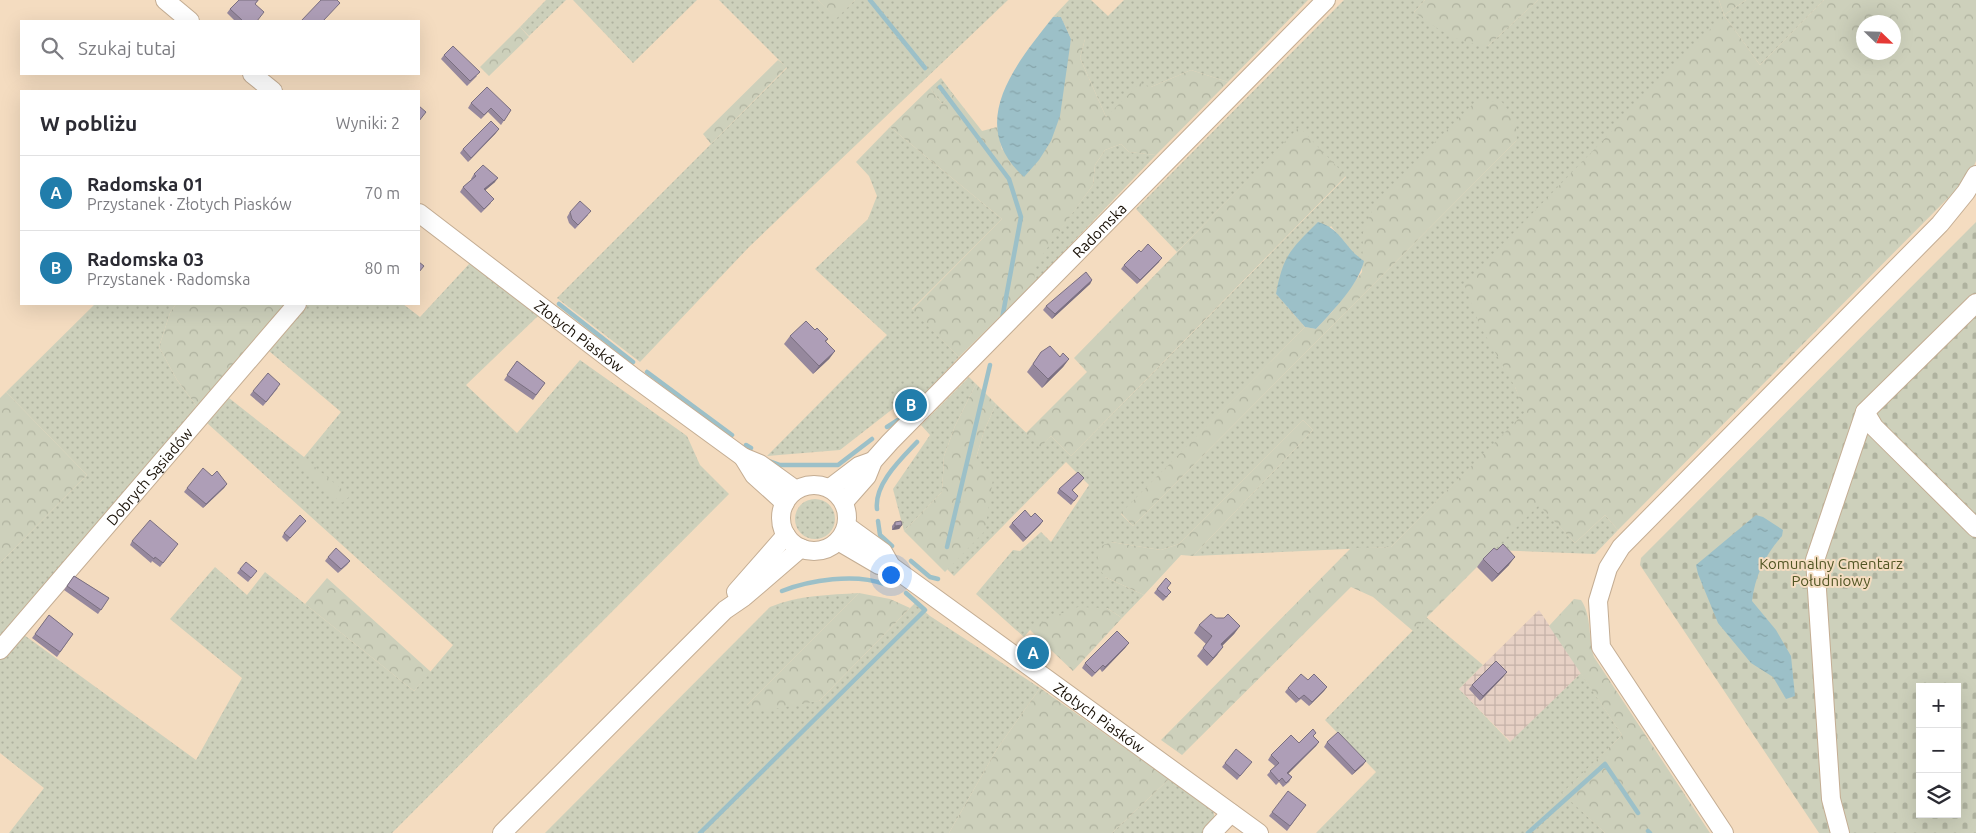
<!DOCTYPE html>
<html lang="pl">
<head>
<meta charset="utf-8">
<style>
  body { margin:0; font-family:Ubuntu,sans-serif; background:#f2f2f3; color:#2b2b33 }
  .controls { position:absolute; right:15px; bottom:15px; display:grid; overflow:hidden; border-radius:0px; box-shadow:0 5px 20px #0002 }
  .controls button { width:45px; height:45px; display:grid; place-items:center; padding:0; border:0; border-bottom:1px solid #e1e1e2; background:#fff; color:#2b2b33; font:25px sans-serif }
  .compass { position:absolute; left:1856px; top:15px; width:45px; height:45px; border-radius:50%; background:#fff; box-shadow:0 5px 20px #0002; rotate:113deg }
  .you { position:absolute; left:890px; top:574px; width:18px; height:18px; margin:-12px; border:4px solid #fff; border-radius:50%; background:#1a73e8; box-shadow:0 0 0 8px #1a73e833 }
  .badge { display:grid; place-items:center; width:32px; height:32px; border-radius:50%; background:#217dab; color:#fff; font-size:16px; font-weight:700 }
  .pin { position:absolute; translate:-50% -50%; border:2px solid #fff; box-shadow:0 1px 5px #0006 }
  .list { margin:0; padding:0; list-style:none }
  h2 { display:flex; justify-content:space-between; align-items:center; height:65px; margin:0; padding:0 20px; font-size:21px }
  h2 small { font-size:16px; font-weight:400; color:#7c7c81 }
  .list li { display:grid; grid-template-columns:32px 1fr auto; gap:15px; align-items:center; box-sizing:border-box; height:75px; padding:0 20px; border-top:1px solid #e1e1e2 }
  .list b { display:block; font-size:19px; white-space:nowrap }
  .list p { margin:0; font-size:16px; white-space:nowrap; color:#7c7c81 }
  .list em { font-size:16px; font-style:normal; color:#7c7c81 }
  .icon { flex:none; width:28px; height:28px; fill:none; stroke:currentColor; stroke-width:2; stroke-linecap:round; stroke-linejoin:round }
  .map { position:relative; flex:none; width:1976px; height:833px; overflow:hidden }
  .search { position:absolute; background:#fff; box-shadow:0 5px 20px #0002; left:20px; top:20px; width:400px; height:55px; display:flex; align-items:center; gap:12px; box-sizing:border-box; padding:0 18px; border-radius:0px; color:#7c7c81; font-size:19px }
  .panel { position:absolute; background:#fff; box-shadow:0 5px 20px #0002; left:20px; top:90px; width:400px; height:215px; border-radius:0px }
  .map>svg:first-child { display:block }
</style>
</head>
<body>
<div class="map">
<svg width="1976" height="833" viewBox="0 0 1976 833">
  <defs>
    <pattern id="industrial-grid" width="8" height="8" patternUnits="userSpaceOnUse" patternTransform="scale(1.25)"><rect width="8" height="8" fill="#e7d1c5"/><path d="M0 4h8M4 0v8" fill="none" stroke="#c5b2a8"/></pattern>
    <pattern id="grass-dots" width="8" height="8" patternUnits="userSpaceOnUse" patternTransform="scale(1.25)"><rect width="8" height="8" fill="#cdd0bb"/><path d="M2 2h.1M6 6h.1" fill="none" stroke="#afb29f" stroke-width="1.8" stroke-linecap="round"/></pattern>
    <pattern id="forest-crowns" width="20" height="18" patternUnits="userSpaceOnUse" patternTransform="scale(1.25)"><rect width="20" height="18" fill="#cdd0bb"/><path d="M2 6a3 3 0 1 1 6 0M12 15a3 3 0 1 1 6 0" fill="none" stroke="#afb29f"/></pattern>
    <pattern id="cemetery-stones" width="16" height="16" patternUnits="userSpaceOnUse" patternTransform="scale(1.25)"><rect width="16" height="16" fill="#cdd0bb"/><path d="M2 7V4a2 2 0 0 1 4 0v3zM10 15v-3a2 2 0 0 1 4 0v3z" fill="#afb29f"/></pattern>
    <pattern id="water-ripples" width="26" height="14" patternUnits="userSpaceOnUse" patternTransform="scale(1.25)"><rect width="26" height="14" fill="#9cc0c8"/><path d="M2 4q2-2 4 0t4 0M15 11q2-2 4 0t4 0" fill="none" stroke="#86a4aa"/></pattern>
  </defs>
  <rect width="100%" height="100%" fill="#f4dcc0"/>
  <!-- industrial -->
  <path fill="url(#industrial-grid)" d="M1539,610L1581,673L1511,742L1459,689Z"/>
  <!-- grass -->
  <path fill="url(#grass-dots)" fill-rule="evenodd" d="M546,0H566L529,36L520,27Z
    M573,0H697L633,63Z
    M719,0H818L836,18L855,0H1008L749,247L640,362L557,298L787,68Z
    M1069,0H1091L1108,16L1124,0H1308L1228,82L1191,70L1151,87L1106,117L1080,58L1085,39H1071L1061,17H1053Z
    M1344,0H1425L1414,12L1488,46L1538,0H1719L1724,15L1746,0H1824L1760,65L1724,15L1515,387L1526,412L1391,547L1193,556L1313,430L1303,420L1179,544L1161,550L1111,542L1105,577L1144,595L1122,618L1107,608L1030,630L1024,637L976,594L1013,550L1020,551L1041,532L1051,542L1089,485L1066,462L954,576L947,569L985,530L976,458L984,431L996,404L1040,446L1051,436L1071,456L1346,177L1299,128L1177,252L1136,209ZM1517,140L1133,526L1121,514L1305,327L1276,294L1331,226L1353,254L1364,261L1363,233Z
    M941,78L953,94L942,104L930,88Z
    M890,127L1002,219L912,309L959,357L908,412L899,404L840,450L767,456L887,335L815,269L868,219L877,196L869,176L856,162Z
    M1121,144L1129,152L1156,155L1034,283V265L1093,185L1095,165L1105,150Z
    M470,263L538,316L466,385L517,433L580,360L687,436L700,465L729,494L392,833H9L44,788L0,753V655L20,632L196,760L242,678L170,619L215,567L247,595L265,572L414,691L453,645L207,423L229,398L304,457L341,412L269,351L307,304H403L420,317Z
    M95,304H176L170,313L159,347L177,380L198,408L0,640V563L87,475L6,392Z
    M969,377L976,384L955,426L944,456L942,492L904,531L893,489L930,435L921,425Z
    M795 519a20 20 0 1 1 40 0a20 20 0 1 1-40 0Z
    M1539,504L1575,543L1605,515L1618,530L1595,554L1492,550Z
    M859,593L747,705L819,701L915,603L930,616L1040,688L997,749L949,833H545L770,607C799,595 829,595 859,593Z
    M1426,617L1483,665L1459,689L1510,742L1581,673L1622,735L1563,793L1605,833H1316L1376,772L1325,720Z
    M1169,779L1213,809L1215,820L1202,833H1112Z"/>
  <!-- forest -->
  <path fill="url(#forest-crowns)" fill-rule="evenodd" d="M818,0H855L836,19Z
    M1425,0H1538L1488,46C1456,43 1439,30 1414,12Z
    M1719,0H1746L1724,15L1760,65L1824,0H1976V161L1970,176L1618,530L1605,515L1575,543L1539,505L1413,631L1373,597L1351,587L1182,755L1161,740L1351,548L1391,547L1525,412L1515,387L1480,326L1464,284L1724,15ZM1864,22H1894V52H1864Z
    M520,27L529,37L489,76L480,67Z
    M1071,39H1085L1080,58L1106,117L1140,83L1151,87L1191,70L1228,82L1156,155L1129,152L1121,144L1105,150L1095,165L1093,185L1035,265L1034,283L959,357L912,310L1002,219L890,127L930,88L942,104L953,94L982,131L997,127L1002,150L1067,59Z
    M778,60L787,67L711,144L703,134Z
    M1477,100L1502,102L1515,120L1517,140L1133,526L1121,513L1305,327L1316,329L1332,312L1362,272L1363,233L1376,201Z
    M1299,127L1346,176L1071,456L1051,436L1040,447L1026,433L1087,372L1074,358Z
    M176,304H290L198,408L177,380L159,347L170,313Z
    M976,384L996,404L984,431L976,458L993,479L985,531L945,572L904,531L942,492L944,456L955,426Z
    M6,392L87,475L0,563V398Z
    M1303,420L1313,430L1193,556L1181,555L1144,595L1105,577L1095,562L1101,546L1111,542L1161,550L1179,544Z
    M304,458L350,496L342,503L297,465Z
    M327,578L431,672L414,691L305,604Z
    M859,593L890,599L910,608L819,701L756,712L747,705Z
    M1574,599L1581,600C1592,616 1588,638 1594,657L1710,833H1605L1562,793L1622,735L1549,626Z
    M1078,607L1107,608L1122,618L1073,671L1030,630L1047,619Z
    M1040,688L1169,779L1112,833H949L997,749Z"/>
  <!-- cemetery -->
  <path fill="url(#cemetery-stones)" fill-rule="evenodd" d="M1976,222V833H1819L1640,565L1641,558ZM1920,687H1957V814H1920Z"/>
  <!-- water -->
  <path fill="url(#water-ripples)" d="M1053,17H1061L1071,39L1060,116L1051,141L1039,160L1024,177C965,124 1016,64 1053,17Z
    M1318,222C1342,229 1344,248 1364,261C1359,284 1332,312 1316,329L1305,327L1276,294C1283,255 1291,249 1318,222Z
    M1756,515L1763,517L1783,530L1782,536C1765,555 1755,576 1752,601L1776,630L1791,656L1795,696L1786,699L1773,677L1751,663L1718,623L1698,574L1696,565Z"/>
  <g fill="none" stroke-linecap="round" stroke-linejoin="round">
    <!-- stream -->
    <path stroke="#9cc0c8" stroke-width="4.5" d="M870,0L925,68
      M940,87L1009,179L1021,217L1002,319
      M559,304L633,362
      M647,372L732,435
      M887,427L898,420
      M746,445L751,448
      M769,461L780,465H838L872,439
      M877,509C874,484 901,459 917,442
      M878,521L880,535L892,546
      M947,547L990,365
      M911,561L930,577L938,579
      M782,591C810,580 855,573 884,584
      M1648,831L1650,833
      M700,833L925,610L906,593
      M1528,833L1605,764L1638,813"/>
    <defs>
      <g id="minor">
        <path d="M165,0L190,21"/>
        <path d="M252,74L273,91"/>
        <path id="s1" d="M419,213L632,376L743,457L760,464L796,490"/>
        <path d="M1865,412L1874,427L1976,528"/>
        <path d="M743,457L754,475L785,503"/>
        <circle cx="814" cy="518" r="33"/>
        <path d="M830,488L859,466L873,461"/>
        <path id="s2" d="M844,502L867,476L873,461L890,442L1326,0"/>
        <path id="s3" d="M847,526L883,552L891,566L1259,833"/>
        <path d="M838,541L879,565L891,566"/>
        <path d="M736,592L786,535"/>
        <path id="s4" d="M0,650L297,304"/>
        <path d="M502,833L725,610L744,597L801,548"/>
        <path d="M1212,833L1231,813"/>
        <path d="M1724,833L1601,647L1598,601L1608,568L1621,547L1940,224L1966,192L1976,175"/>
        <path d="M1840,833L1831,799L1815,560L1865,412L1976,303"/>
      </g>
    </defs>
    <!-- minor casing -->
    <use href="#minor" stroke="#c4ad93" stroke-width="20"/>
    <!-- minor -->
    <use href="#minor" stroke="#fff" stroke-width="18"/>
  </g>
  <!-- wall -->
  <path fill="#96889d" d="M259,0L255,4L257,21H235L227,13L230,9Z
    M444,55L477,76L467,86L441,59Z
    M471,103L511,110L501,125L488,112L481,119L468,108Z
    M496,133L468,162L460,153L463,149Z
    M474,174L495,182L485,190L491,203L481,213L460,192L463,187L472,179H471Z
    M570,212L588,215L575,229L569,223L567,217Z
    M1141,252L1159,262L1137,284L1121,269L1124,265Z
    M1092,280L1090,284L1052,319L1043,310L1046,306Z
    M815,330L828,339L826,342L835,351L829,359L813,374L784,344L790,336Z
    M1041,352L1069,359L1063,367L1042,388L1027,372Z
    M517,361L545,383L533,400L504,380Z
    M278,388L263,406L250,395L253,391Z
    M212,476L227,484L224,488L203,508L184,492L187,488Z
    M1084,478L1081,482L1073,490L1075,500L1071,505L1057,493L1059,489Z
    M1031,517L1043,521L1040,525L1023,542L1009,527L1012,523Z
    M306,521L287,542L282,537L284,533Z
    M895,522L902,525L899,529L892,530V526Z
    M132,541L175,548L160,567L152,561L151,563L130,545Z
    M328,557L350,561L347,565L338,573L325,561Z
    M1483,559L1509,565L1492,582L1477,567Z
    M240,569L254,575L248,582L237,573Z
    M74,576L109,598L98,614L64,590Z
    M1167,588L1168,596L1163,601L1154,593L1157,589Z
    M49,615L73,634L57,657L32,638Z
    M1216,618L1240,626L1234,634L1222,646L1217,655L1207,666L1197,656L1206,644L1194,633L1199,625Z
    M1126,647L1102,672L1100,669L1092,677L1082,668L1085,663Z
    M1504,676L1480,701L1469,689L1472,685Z
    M1308,680L1327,687L1324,691L1309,706L1301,699L1296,703L1285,692L1288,688Z
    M1314,737L1319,742L1316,746L1288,773L1292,777L1289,782L1283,787L1279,782L1276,785L1267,775L1275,766L1268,760L1271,755Z
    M1327,742L1366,761L1363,765L1352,775L1324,747Z
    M1252,762L1237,780L1222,767L1225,763Z
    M1306,805L1287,831L1269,816L1272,812Z"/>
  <!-- shaded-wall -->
  <path fill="#7a6f80" d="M499,129L496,133L468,162L471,158Z
    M498,178L495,182L481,194L484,189Z
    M1162,258L1159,262L1137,284L1140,280Z
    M1092,280L1090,284L1052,319L1055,314Z
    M835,351L829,359L813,374L819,366Z
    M1069,359L1063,367L1042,388L1048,379Z
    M227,484L224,488L203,508L206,504Z
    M1043,521L1040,525L1023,542L1026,538Z
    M902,525L899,529L892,530L895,526Z
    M1515,557L1509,565L1492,582L1498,574Z
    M1240,626L1234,634L1215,653L1221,644Z
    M1129,643L1126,647L1102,672L1105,667Z
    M1223,647L1217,655L1207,666L1213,658Z
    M1507,672L1504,676L1480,701L1483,696Z
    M1327,687L1324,691L1309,706L1312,702Z
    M1319,742L1316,746L1285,777L1287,773Z
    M1366,761L1363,765L1352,775L1355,771Z"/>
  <!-- building -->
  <path fill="#ae9eb7" stroke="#7a6f80" d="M239,0H258L255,4L264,12L257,21H243L230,9Z
    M321,0H337L340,3L323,21H301Z
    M453,46L480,72L470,81L444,55Z
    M487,87L511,110L504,121L491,108L484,115L471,103Z
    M419,106L426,112L419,121Z
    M491,121L499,129L471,158L463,149Z
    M483,165L498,178L484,189L494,199L484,209L463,187L476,176L474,174Z
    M580,201L591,211L578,225L572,219L570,212Z
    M1148,244L1162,258L1140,280L1124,265L1139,250L1141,252Z
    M419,262L424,266L419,272Z
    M1086,272L1092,280L1055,314L1046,306Z
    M806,321L815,330L817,328L828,339L825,341L835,351L819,366L790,336Z
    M1050,346L1060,357L1063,353L1069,359L1048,379L1033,364L1041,352Z
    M517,361L545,383L536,395L507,375Z
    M268,373L280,384L266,402L253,391Z
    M203,468L212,476L217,471L227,484L206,504L187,488Z
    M1078,472L1084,478L1072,490L1078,496L1074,501L1059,489Z
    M1025,510L1031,517L1035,513L1043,521L1026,538L1012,523Z
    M300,515L306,521L290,538L284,533Z
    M150,520L178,544L163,563L155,557L154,559L132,541Z
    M901,521L902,525L895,526V522Z
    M1503,544L1515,557L1498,574L1483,559L1494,548L1497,550Z
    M336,548L350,561L341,569L328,557Z
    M246,562L257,571L251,578L240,569Z
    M74,576L109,598L101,610L67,586Z
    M1166,578L1171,583L1167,588L1171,592L1166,597L1157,589Z
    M1211,614L1216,618H1224L1228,614L1240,626L1221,644L1223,647L1213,658L1203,648L1212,636L1199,625Z
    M49,615L73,634L60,652L35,634Z
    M1117,631L1129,643L1105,667L1103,665L1095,673L1085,663Z
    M1496,661L1507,672L1483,696L1472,685Z
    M1301,674L1308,680L1314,674L1327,687L1312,702L1304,695L1299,699L1288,688Z
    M1313,729L1316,733L1313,736L1319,742L1287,773L1292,777L1286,783L1282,778L1279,781L1270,771L1279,763L1271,755L1291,735L1299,743Z
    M1338,732L1366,761L1355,771L1327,742Z
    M1236,749L1252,762L1240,776L1225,763Z
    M1288,791L1306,805L1290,826L1272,812Z"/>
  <g text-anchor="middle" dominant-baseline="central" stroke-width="4" stroke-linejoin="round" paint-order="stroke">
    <!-- street labels -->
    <g font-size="15" fill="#181006" stroke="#f4dcc0">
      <text stroke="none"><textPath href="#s2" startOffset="374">Radomska</textPath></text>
      <text stroke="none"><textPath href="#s1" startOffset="202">Złotych Piasków</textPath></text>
      <text stroke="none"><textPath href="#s4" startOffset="229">Dobrych Sąsiadów</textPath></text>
      <text stroke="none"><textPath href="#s3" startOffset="318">Złotych Piasków</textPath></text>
    </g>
    <!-- park labels -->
    <g font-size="15" fill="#515523" stroke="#f4dcc0">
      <text x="1831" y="563">Komunalny Cmentarz<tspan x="1831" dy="17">Południowy</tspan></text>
    </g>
  </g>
</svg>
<div class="controls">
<button>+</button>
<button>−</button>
<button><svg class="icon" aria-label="layers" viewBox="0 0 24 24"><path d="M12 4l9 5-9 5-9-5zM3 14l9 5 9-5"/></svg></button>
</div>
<svg class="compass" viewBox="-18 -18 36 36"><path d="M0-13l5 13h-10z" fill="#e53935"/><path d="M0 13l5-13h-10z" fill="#7c7c81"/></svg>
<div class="you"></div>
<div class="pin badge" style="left:1033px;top:653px">A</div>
<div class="pin badge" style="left:911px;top:405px">B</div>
<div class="search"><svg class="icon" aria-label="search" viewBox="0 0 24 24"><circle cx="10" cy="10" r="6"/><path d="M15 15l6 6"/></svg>Szukaj tutaj</div>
<section class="panel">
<h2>W pobliżu<small>Wyniki: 2</small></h2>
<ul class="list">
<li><span class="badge">A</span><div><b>Radomska 01</b><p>Przystanek · Złotych Piasków</p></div><em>70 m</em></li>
<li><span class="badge">B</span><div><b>Radomska 03</b><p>Przystanek · Radomska</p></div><em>80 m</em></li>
</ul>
</section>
</div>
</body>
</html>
